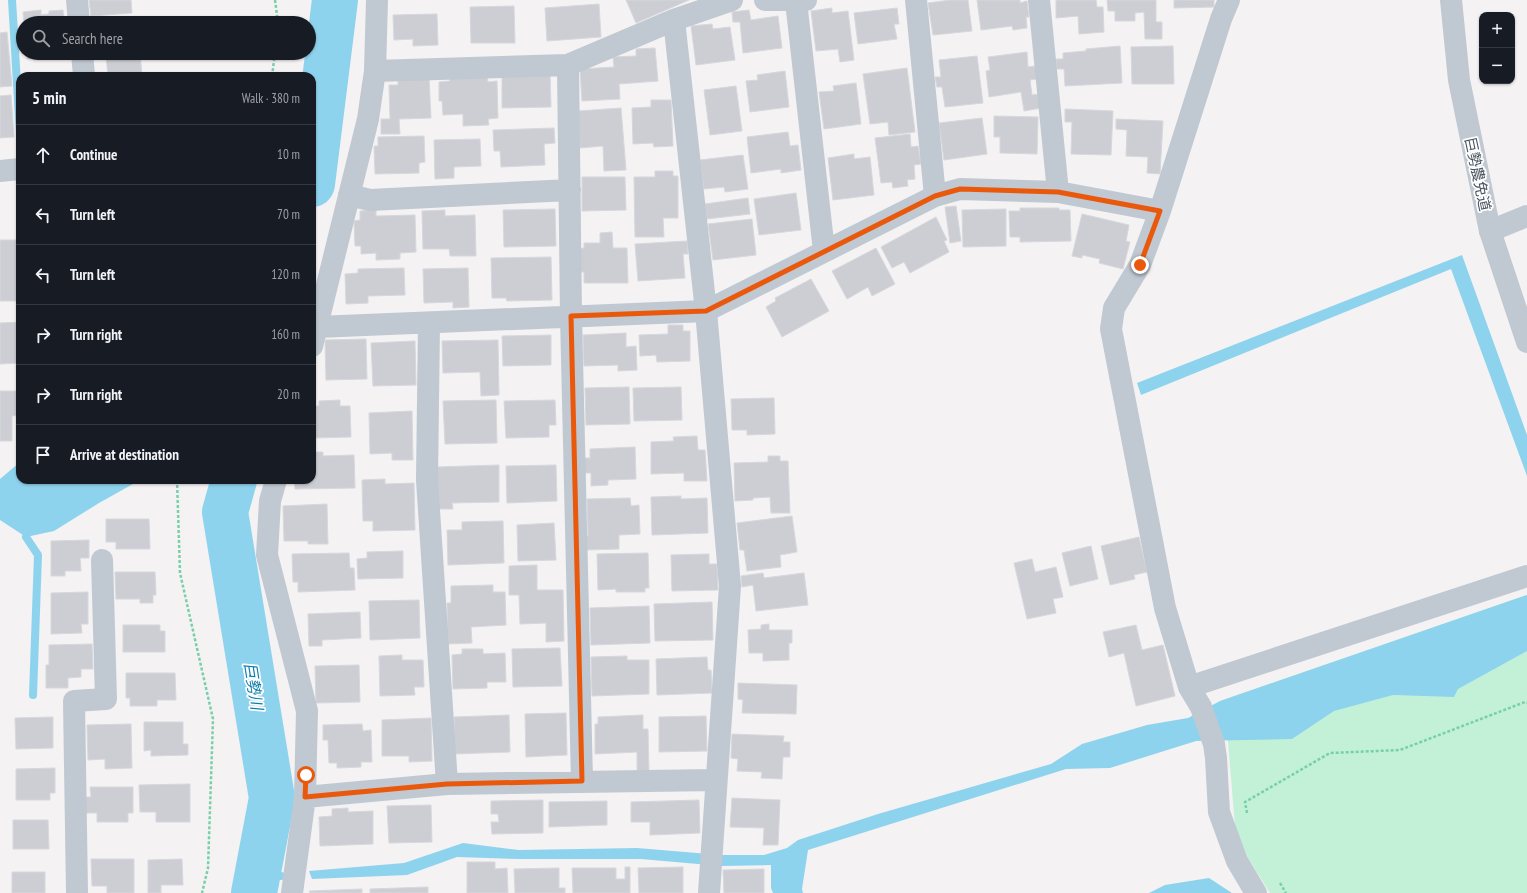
<!DOCTYPE html>
<html lang="en">
<head>
<meta charset="utf-8">
<style>
  body { margin:0; font-family:"PT Sans Narrow","Noto Sans JP",sans-serif; background:#242831; color:#f1f3f6 }
  .controls { position:absolute; right:12px; top:12px; display:grid; overflow:hidden; border-radius:8px; box-shadow:0 1px 3px #0004 }
  .controls button { width:36px; height:36px; display:grid; place-items:center; padding:0; border:0; border-bottom:1px solid #363941; background:#171b24; color:#f1f3f6; font:20px sans-serif }
  .stop { position:absolute; width:12px; height:12px; margin:-9px; border:3px solid #ea580c; border-radius:50%; background:#fff }
  .stop.end { background:#ea580c; border-color:#fff; box-shadow:0 1px 4px #0008 }
  .list { margin:0; padding:0; list-style:none }
  h2 { display:flex; justify-content:space-between; align-items:center; height:52px; margin:0; padding:0 16px; font-size:17px }
  h2 small { font-size:13px; font-weight:400; color:#9ea1a6 }
  .list li { display:grid; grid-template-columns:26px 1fr auto; gap:12px; align-items:center; box-sizing:border-box; height:60px; padding:0 16px; border-top:1px solid #363941 }
  .list b { display:block; font-size:15px; white-space:nowrap }
  .list em { font-size:13px; font-style:normal; color:#9ea1a6 }
  .icon { flex:none; width:22px; height:22px; fill:none; stroke:currentColor; stroke-width:2; stroke-linecap:round; stroke-linejoin:round }
  .map { position:relative; flex:none; width:1527px; height:893px; overflow:hidden }
  .search { position:absolute; background:#171b24; box-shadow:0 1px 3px #0004; left:16px; top:16px; width:300px; height:44px; display:flex; align-items:center; gap:10px; box-sizing:border-box; padding:0 14px; border-radius:22px; color:#9ea1a6; font-size:15px }
  .panel { position:absolute; background:#171b24; box-shadow:0 1px 3px #0004; left:16px; top:72px; width:300px; height:412px; border-radius:12px }
  .map>svg:first-child { display:block }
</style>
</head>
<body>
<div class="map">
<svg width="1527" height="893" viewBox="0 0 1527 893">
  <rect width="100%" height="100%" fill="#f4f2f2"/>
  <!-- green -->
  <path fill="#c2f1d7" d="M1527,595V893H1270L1248,858L1235,826L1228,741L1220,701Z"/>
  <!-- water -->
  <path fill="#8ed3ee" d="M1462,255L1527,435V476L1451,269L1141,395L1137,383Z
    M20,462V480H134L133,484L99,503L54,531L26,537L0,520V479Z
    M1527,595V651L1458,689L1454,697L1393,695L1334,711L1292,739L1196,741L1110,768L1066,769L808,850L802,889L803,893H773L771,888V865L721,866L641,859H518L457,857L407,875L312,879L309,871L404,863L463,843L519,850L637,848L721,855H764L787,848L798,840L878,814L1051,764L1082,744L1147,725L1188,718L1220,701Z
    M1209,878L1232,893H1149L1165,885Z"/>
  <g fill="none" stroke-linecap="round" stroke-linejoin="round">
    <!-- stream -->
    <path stroke="#8ed3ee" stroke-width="8" d="M12,0L20,133
      M309,51L329,54
      M26,537L38,555L33,695
      M257,876H281"/>
    <!-- river -->
    <path stroke="#8ed3ee" stroke-width="46" d="M312,184L335,0
      M234,480L225,512L272,798L254,893"/>
  </g>
  <!-- building -->
  <path fill="#ccced4" stroke="#d6d8dd" d="M89,0H131L132,13L91,16Z
    M626,0H689L636,23Z
    M950,0H968L972,31L933,35L928,3Z
    M977,0H1020V3L1027,1L1029,17H1026L1027,28L1013,30L1012,26L981,30Z
    M1056,0H1096L1097,7H1103L1104,32L1079,34L1078,16L1056,18Z
    M1107,0H1156V22H1162V39H1145L1144,12L1135,13V21H1115V11H1108Z
    M1174,0H1214V7L1174,8Z
    M599,4L601,37L547,41L545,8Z
    M514,6L515,43H471L470,7Z
    M832,8V13L848,11L854,60L840,62L838,49L816,51L811,11Z
    M897,8L899,24H894L897,39L858,44L854,13Z
    M41,10V15L49,14V11L63,10L64,23H24L23,12Z
    M749,10L751,20L778,16L782,48L743,53L740,22H733L732,12Z
    M437,14L438,45L413,46V39L394,40L393,15Z
    M712,24L713,29L730,27L735,60L696,65L691,26Z
    M7,32L12,86L0,87V33Z
    M1120,46L1122,83L1065,86L1064,69H1057L1056,59H1063V53L1086,51V49Z
    M1173,46L1174,84H1132L1131,47Z
    M655,48L658,81L619,84L620,99L582,101L580,69L614,67L613,57L636,56V49Z
    M1027,52L1028,67L1035,66L1037,79L1030,80L1032,95L1039,94L1041,108L1024,111L1021,92L989,97L986,71L990,70L988,57Z
    M27,53H67V56L27,59Z
    M100,53H140L142,76H108L106,56L101,57Z
    M977,56L983,103L945,107L942,87H937L935,77H941L939,60Z
    M907,68L915,132L889,135L888,122L870,124L863,74Z
    M550,70L551,107L502,108V71Z
    M785,71L789,107L750,112L746,81L758,80L757,75Z
    M487,76L488,82L497,81L498,118L488,119L489,125L463,126V114L443,115L442,101H439V82L450,81L449,77Z
    M429,77L431,118L399,119L400,134H381V119H390L389,85H398V78Z
    M856,83L861,124L824,129L819,92L834,91L833,86Z
    M736,86L742,131L710,135L704,90Z
    M11,95L14,137L0,138V96Z
    M651,100H671L673,146L654,147L653,143L633,144L632,108L651,107Z
    M621,108L626,170L604,171L603,146L580,148L578,111Z
    M1065,109L1113,111L1111,155L1071,154L1072,122H1065Z
    M994,116L1038,117L1037,154L1000,153V137H994Z
    M982,118L987,154L944,160L939,123Z
    M1116,119L1163,121L1160,174L1147,173L1148,157L1126,156L1127,130L1116,129Z
    M554,128L555,143L544,144L545,165L501,167L500,151H494L493,130Z
    M788,132L790,146L798,145L801,170L781,173V169L751,173L747,137Z
    M910,134L911,147L918,146L921,164L914,165L915,179L907,180L908,186L893,188L892,182L881,183L875,138Z
    M424,136L425,162L419,163V173L375,174L374,146H378V137Z
    M480,139L481,166L454,167V178L435,179L434,140Z
    M854,154V159L870,157L874,195L833,200L828,158Z
    M743,155L748,189L725,192L724,187L704,189L700,160Z
    M655,171H673V176H678V218H663L664,237H635L634,177H655Z
    M582,177H625L626,210L582,211Z
    M796,193L801,230L759,235L754,199Z
    M748,198L750,214L707,219L705,204Z
    M956,206L961,241L950,243L945,207Z
    M1020,208H1059V210H1070L1071,241L1020,242V237H1010L1009,211H1020Z
    M555,209L556,246L504,247L503,210Z
    M1006,209V246L963,247L962,210Z
    M376,210V216L415,215L416,252L400,253V259L376,260V253L361,254V246H355L354,221L360,220V211Z
    M445,210V216L475,215L476,256H450L449,249H423L422,211Z
    M1082,214L1129,225L1126,241L1130,242L1123,269L1099,263L1100,259L1082,255V258L1072,256Z
    M936,217L947,240L944,241L949,252L910,273L904,262L892,268L881,247Z
    M752,219L756,255L713,260L708,224Z
    M612,232L613,248H627L628,283H584V272H578L577,249L584,248V243H600V233Z
    M0,240H17L18,301H0Z
    M687,241L688,254H683L685,278L638,281L635,244Z
    M876,248L895,284L872,296L868,287L847,299L832,271Z
    M551,257L552,300L507,301L506,298H492L491,258Z
    M404,268L405,295L368,296V303L346,304L345,274L358,273V269Z
    M468,268L469,307L453,308V302L424,303L423,269Z
    M811,279L829,311L782,337L766,307L776,301L775,298Z
    M20,322V363L0,364V323Z
    M668,325H683V331H690V361L657,362L656,355L640,356L639,335L668,334Z
    M626,333V347L636,346L637,370L618,371V365L584,366L583,335Z
    M551,335V365L503,366L502,336Z
    M366,339L367,379L326,380L325,340Z
    M498,340L499,395L481,396L480,372L443,373L442,341Z
    M415,341L416,385L373,386L371,343Z
    M629,387L630,424L586,425L585,388Z
    M681,387L682,420L634,421L633,388Z
    M0,391H20V415L12,416V441H0Z
    M774,398L775,434L747,435V430H732L731,399Z
    M340,400V406H350L351,437L312,438V406H319V401Z
    M496,400L497,443L445,444L443,401Z
    M555,400L556,425H549V437L506,438L504,401Z
    M412,411L413,460H392V453L370,454L369,413Z
    M697,436L698,450H705L707,481H684V473L651,474V442L674,441L673,437Z
    M635,447L636,479L608,480V485L591,486V473H584L583,458H590V449Z
    M312,452H323V456L354,455L355,488L295,489L294,480H312Z
    M768,456H780V461H788L790,513H771L770,497L753,498V500L735,501L734,463L768,462Z
    M499,465V502L452,503L453,509H437L436,467Z
    M556,465L557,501L507,503L506,466Z
    M385,479V484L414,483L415,530L373,531V521H363L362,480Z
    M681,496V499L707,498L708,533L652,535L651,497Z
    M630,498L631,506L639,505L640,534L619,535V549L586,550L585,536H588L587,499Z
    M327,504L328,544H308V541H284L283,506Z
    M792,516L797,552L780,555L781,567L747,571L744,550H740L737,523Z
    M106,519H149L150,549H116V542H106Z
    M503,521L504,563L448,565L447,530H462V522Z
    M554,523L556,560L518,561L517,525Z
    M1139,537L1147,572L1134,575L1135,579L1110,585L1101,546Z
    M89,540V558H80L81,571H65V576H51V541Z
    M1091,546L1098,579L1070,586L1062,553Z
    M403,551V578L358,579L357,559L367,558V552Z
    M349,553L350,568H354L355,590L298,592V582H293L292,554Z
    M648,553L649,588H645V592H616V589L598,590L597,554Z
    M709,554V564H717L718,590L672,591L671,555Z
    M1032,559L1035,572L1056,567L1063,597L1053,599L1056,613L1027,619L1014,563Z
    M537,565V590H563L564,641L546,642V623L520,624L519,595H509V566Z
    M115,572H155L156,595H153V603H140V599H116Z
    M763,573L764,578L804,573L808,605L756,611L753,585L742,587L741,576Z
    M493,585V592H505L506,625L471,627L472,643L448,644L447,603H451V586Z
    M88,592V624H81L82,633L51,634V593Z
    M419,600L420,638L370,640L369,601Z
    M712,602L713,640L655,641L654,604Z
    M649,606L650,643L591,645L590,608Z
    M360,612L361,638L322,640V646H309L308,614Z
    M769,624V630H792V643H789V660L763,661V653H749L748,630L761,629V625Z
    M123,625H160V631H165V652H123Z
    M1136,625L1142,650L1163,645L1175,696L1136,706L1124,653L1109,657L1103,632Z
    M92,644L93,669H81V677L68,678V688H46V665H49V645Z
    M560,648L562,686L513,687L512,649Z
    M462,649H483V654L505,653L506,682H487V688L453,689L452,655L462,654Z
    M402,655V660H423L424,687H414L415,695L380,696L379,656Z
    M627,656V660H649V694L592,696L591,657Z
    M707,657L708,670H711L712,693L657,695L656,659Z
    M359,665L360,702L316,703L315,666Z
    M126,673H175L176,700H157V706H130V698H126Z
    M738,683L797,685L796,714L742,713L743,700L738,699Z
    M566,713L567,755L526,757L525,714Z
    M509,715L510,752L455,754L454,717Z
    M643,715V729H648L649,771H637V752L595,754V724H598V717Z
    M706,716L707,751L659,752V717Z
    M53,717V748L16,749L15,718Z
    M431,718L432,761L409,762V756H382V720Z
    M144,722H183V744H188V755L151,756V750L144,751Z
    M131,724L132,768L105,769V759L88,760L87,725Z
    M362,724L363,731L371,730L372,762H361V767L337,768V763H329L328,740H323V725Z
    M732,734L784,736L783,742H790V757H783L782,779L761,778L762,772L737,771L738,759L731,758Z
    M55,768V793H50V800H16V769Z
    M190,784V822H156V812H140L139,785Z
    M90,787H133V813H128V822H97V813H84V797H91Z
    M732,798L780,800L778,845H763L764,828L730,827Z
    M543,800V833L492,834L491,822H499L498,814H491V801Z
    M699,800L700,833L650,835V822H631V802Z
    M607,801V825L549,827V802Z
    M431,805L432,842L389,843L387,806Z
    M348,808V812L373,811V844L320,846L319,817L332,816V809Z
    M13,820H48L49,849H13Z
    M91,859H134V893H107V886H92Z
    M182,859L183,885H161V893H148V860Z
    M467,862H495V869L507,868L508,893H467Z
    M625,867H630V893H573L572,868H616V879H625Z
    M683,867V893H639L638,868Z
    M559,868V888H565V893H515L514,869Z
    M764,869V893H724L723,870Z
    M12,872H45V893H12Z
    M428,887V893H370V889Z
    M362,889V893H310L309,891Z"/>
  <g fill="none" stroke-linecap="round" stroke-linejoin="round">
    <!-- path -->
    <path stroke="#78d0ab" stroke-width="2.5" stroke-dasharray="3 2" stroke-linecap="butt" d="M275,0L278,23
      M272,76L275,53
      M177,480L180,573L213,719L208,868L202,893
      M1247,813L1245,802L1330,753L1400,750L1525,702L1527,703
      M1280,883L1286,893"/>
    <!-- minor -->
    <path stroke="#c0c8d1" stroke-width="22" d="M77,0L79,23
      M765,0H806
      M916,0L935,196
      M1039,0L1058,192
      M1229,0L1221,19L1160,211L1140,265L1114,308L1111,329L1165,608L1189,687L1201,707L1214,744L1216,758L1219,812L1237,861L1256,893
      M796,1L824,251
      M674,20L706,311L730,586L709,893
      M82,53L84,76
      M568,65L571,316L582,781
      M375,71L377,0
      M0,171L20,169
      M349,195L370,200L570,190
      M1490,231L1527,216
      M429,323L427,480L447,784
      M317,327L706,311L935,196L960,189L1058,192L1160,211
      M312,346L368,119L375,71L568,65L674,20L732,0
      M276,480L270,501L267,555L307,711L305,797L292,893
      M1189,687L1527,576
      M305,797L447,784L716,780
      M77,893L74,701L106,699L102,560"/>
    <!-- tertiary -->
    <path stroke="#c0c8d1" stroke-width="22" d="M1451,0L1459,80L1490,231L1527,342"/>
  </g>
  <g fill="none" stroke-linecap="round" stroke-linejoin="round">
    <!-- route -->
    <path stroke="#ea580c" stroke-width="5" d="M306,775L305,797L447,784L582,781L571,316L706,311L935,196L960,189L1058,192L1160,211L1140,265"/>
  </g>
  <g text-anchor="middle" dominant-baseline="central" stroke-width="3.5" stroke-linejoin="round" paint-order="stroke">
    <!-- street labels -->
    <g font-size="15" fill="#495460" stroke="#fff">
      <text transform="translate(1478 174) rotate(78)">巨勢農免道</text>
    </g>
    <!-- water labels -->
    <g font-size="16" font-style="italic" fill="#0a7daa" stroke="#fff">
      <text transform="translate(254 686) rotate(81)">巨勢川</text>
    </g>
  </g>
</svg>
<div class="controls">
<button>+</button>
<button>−</button>
</div>
<div class="stop" style="left:306px;top:775px"></div>
<div class="stop end" style="left:1140px;top:265px"></div>
<div class="search"><svg class="icon" aria-label="search" viewBox="0 0 24 24"><circle cx="10" cy="10" r="6"/><path d="M15 15l6 6"/></svg>Search here</div>
<section class="panel">
<h2>5 min<small>Walk · 380 m</small></h2>
<ul class="list">
<li><svg class="icon" aria-label="ahead" viewBox="0 0 24 24"><path d="M12 20V5M6 11l6-6 6 6"/></svg><div><b>Continue</b></div><em>10 m</em></li>
<li><svg class="icon" aria-label="left" viewBox="0 0 24 24"><path d="M17 20v-9H6M10 6l-5 5 5 5"/></svg><div><b>Turn left</b></div><em>70 m</em></li>
<li><svg class="icon" aria-label="left" viewBox="0 0 24 24"><path d="M17 20v-9H6M10 6l-5 5 5 5"/></svg><div><b>Turn left</b></div><em>120 m</em></li>
<li><svg class="icon" aria-label="right" viewBox="0 0 24 24"><path d="M7 20v-9h11M14 6l5 5-5 5"/></svg><div><b>Turn right</b></div><em>160 m</em></li>
<li><svg class="icon" aria-label="right" viewBox="0 0 24 24"><path d="M7 20v-9h11M14 6l5 5-5 5"/></svg><div><b>Turn right</b></div><em>20 m</em></li>
<li><svg class="icon" aria-label="arrive" viewBox="0 0 24 24"><path d="M6 21V4h12l-3 4 3 4H6"/></svg><div><b>Arrive at destination</b></div></li>
</ul>
</section>
</div>
</body>
</html>
